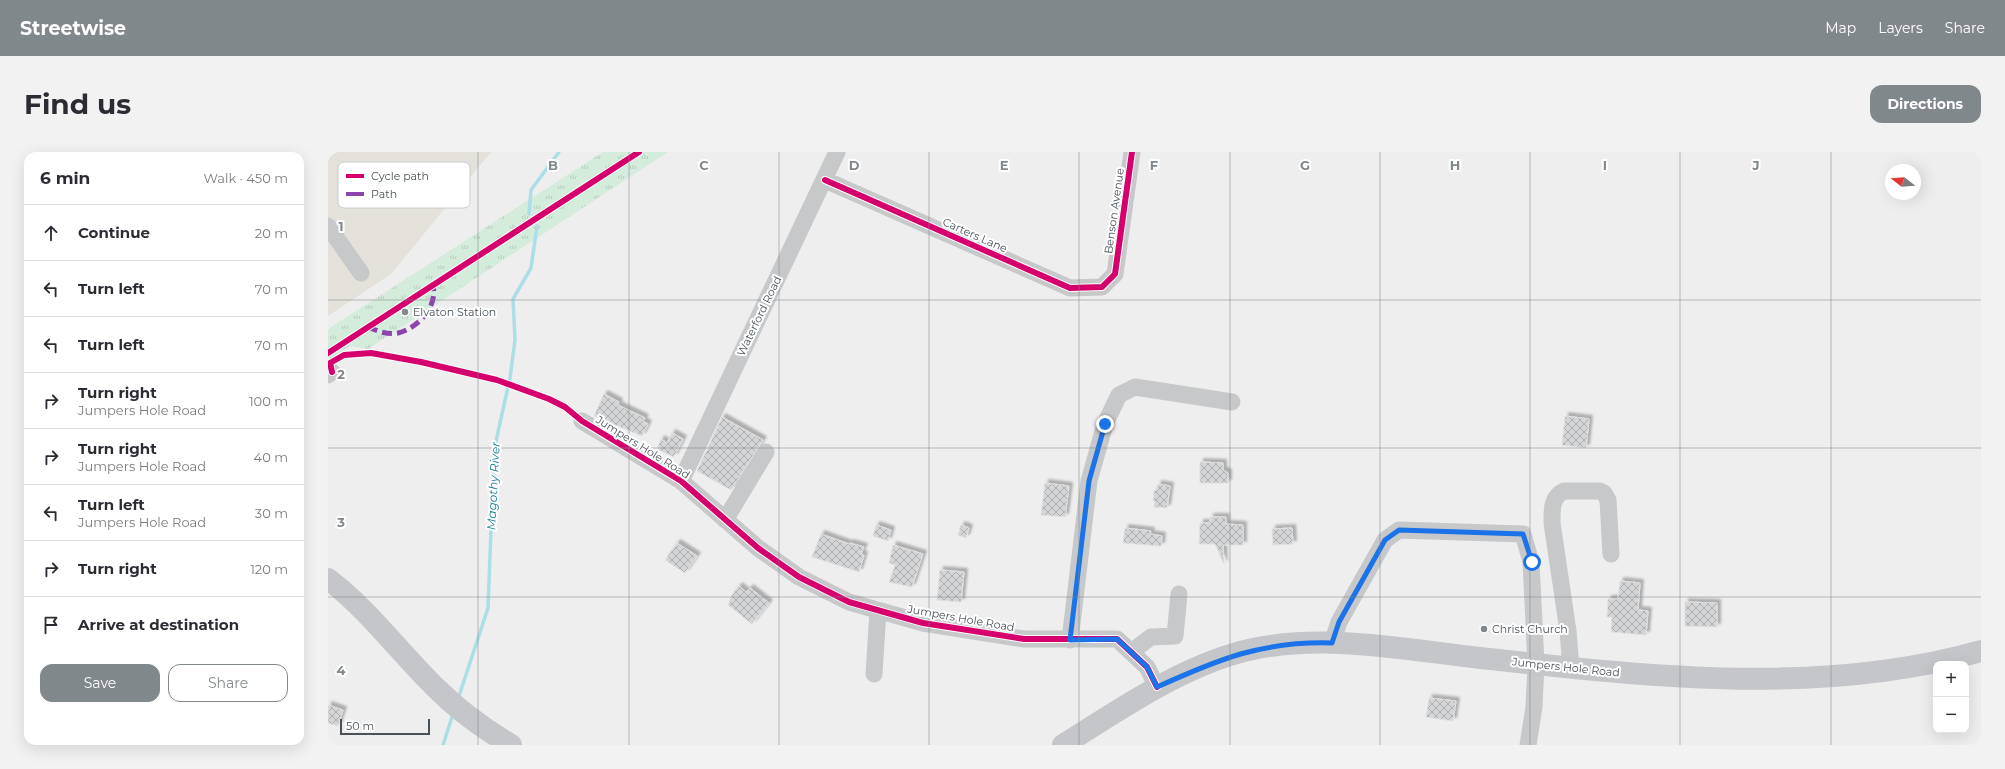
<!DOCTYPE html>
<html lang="en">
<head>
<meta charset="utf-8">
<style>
  body { margin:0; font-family:Montserrat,sans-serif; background:#f2f2f3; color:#2b2b33 }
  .controls { position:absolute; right:12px; bottom:12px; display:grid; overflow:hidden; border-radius:8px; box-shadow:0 4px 16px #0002 }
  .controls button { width:36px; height:36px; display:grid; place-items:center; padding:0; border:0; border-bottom:1px solid #e1e1e2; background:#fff; color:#2b2b33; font:20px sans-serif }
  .compass { position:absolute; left:1557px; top:12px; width:36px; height:36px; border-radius:50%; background:#fff; box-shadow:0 4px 16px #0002; rotate:287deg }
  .scale { position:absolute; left:12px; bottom:10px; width:90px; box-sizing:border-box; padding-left:4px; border:2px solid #475158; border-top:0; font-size:11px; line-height:14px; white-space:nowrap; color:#475158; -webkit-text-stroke:3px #fff; paint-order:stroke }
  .stop { position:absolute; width:12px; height:12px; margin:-9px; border:3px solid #1a73e8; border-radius:50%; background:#fff }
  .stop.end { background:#1a73e8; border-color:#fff; box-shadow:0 1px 4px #0008 }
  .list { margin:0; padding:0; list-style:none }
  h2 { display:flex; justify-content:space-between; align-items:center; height:52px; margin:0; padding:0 16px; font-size:17px }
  h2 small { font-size:13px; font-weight:400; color:#7c7c81 }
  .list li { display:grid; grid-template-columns:26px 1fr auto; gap:12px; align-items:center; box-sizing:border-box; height:56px; padding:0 16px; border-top:1px solid #e1e1e2 }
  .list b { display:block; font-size:15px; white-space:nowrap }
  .list p { margin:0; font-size:13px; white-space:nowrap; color:#7c7c81 }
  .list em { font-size:13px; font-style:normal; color:#7c7c81 }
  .actions { display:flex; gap:8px; padding:12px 16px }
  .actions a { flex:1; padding:9px 0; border:1px solid #81888c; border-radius:12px; text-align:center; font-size:14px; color:#81888c }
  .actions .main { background:#81888c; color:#fff }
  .icon { flex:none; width:22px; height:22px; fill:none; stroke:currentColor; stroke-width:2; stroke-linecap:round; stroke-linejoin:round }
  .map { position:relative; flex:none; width:1653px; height:593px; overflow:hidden; border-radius:12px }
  header { display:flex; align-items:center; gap:24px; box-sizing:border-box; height:56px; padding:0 20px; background:#81888c; color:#fff }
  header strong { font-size:19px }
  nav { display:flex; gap:22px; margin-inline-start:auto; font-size:14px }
  .intro { display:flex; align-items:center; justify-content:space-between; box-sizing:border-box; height:96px; padding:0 24px }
  h1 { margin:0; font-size:28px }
  .button { padding:10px 18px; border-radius:12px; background:#81888c; color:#fff; font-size:14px; font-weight:700 }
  main { display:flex; gap:24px; padding:0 24px }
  aside { flex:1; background:#fff; border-radius:12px; box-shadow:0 4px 16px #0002 }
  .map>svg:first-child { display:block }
</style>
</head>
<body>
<header>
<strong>Streetwise</strong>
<nav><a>Map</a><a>Layers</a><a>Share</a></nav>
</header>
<div class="intro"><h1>Find us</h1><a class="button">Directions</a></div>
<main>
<aside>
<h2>6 min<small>Walk · 450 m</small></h2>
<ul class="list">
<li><svg class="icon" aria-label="ahead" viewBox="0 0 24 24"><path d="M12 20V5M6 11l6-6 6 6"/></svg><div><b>Continue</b></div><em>20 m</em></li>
<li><svg class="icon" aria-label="left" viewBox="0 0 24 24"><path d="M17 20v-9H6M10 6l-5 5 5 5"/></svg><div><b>Turn left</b></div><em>70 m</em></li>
<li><svg class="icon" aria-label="left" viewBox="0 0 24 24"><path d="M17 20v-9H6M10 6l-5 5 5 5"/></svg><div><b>Turn left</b></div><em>70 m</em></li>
<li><svg class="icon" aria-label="right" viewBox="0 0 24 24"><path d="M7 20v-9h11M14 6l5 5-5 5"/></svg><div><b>Turn right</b><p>Jumpers Hole Road</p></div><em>100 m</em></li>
<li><svg class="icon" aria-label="right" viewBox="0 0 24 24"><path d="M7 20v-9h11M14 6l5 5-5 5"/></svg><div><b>Turn right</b><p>Jumpers Hole Road</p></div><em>40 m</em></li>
<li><svg class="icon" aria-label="left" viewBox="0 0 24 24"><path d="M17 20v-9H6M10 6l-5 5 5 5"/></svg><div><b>Turn left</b><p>Jumpers Hole Road</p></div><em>30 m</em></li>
<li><svg class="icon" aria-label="right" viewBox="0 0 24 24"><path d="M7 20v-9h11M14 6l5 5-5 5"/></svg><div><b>Turn right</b></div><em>120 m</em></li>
<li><svg class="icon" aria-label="arrive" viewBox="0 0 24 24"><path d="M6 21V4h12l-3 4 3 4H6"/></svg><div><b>Arrive at destination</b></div></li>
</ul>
<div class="actions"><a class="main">Save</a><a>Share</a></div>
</aside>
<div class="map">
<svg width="1653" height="593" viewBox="0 0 1653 593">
  <defs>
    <pattern id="park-tufts" width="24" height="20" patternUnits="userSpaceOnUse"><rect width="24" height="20" fill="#d4ecdc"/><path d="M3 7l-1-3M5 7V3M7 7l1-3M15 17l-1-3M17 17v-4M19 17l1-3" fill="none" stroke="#b7ccbf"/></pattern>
    <pattern id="building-cross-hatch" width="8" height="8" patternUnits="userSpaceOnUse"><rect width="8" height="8" fill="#d4d5d6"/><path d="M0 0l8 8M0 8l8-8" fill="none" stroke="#aeafb0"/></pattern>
    <filter id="shadow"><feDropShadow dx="3.5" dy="-3.5" stdDeviation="1" flood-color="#0004"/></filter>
  </defs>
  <rect width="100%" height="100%" fill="#eee"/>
  <!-- commercial -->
  <path fill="#e4e1db" d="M0,0H163L63,122L0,164Z"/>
  <!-- park -->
  <path fill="url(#park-tufts)" d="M275,0H340L40,197L22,194L0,209V177Z"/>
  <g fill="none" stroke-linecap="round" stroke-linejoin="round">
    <!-- stream -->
    <path stroke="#acdee6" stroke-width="3.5" d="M201,62L203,38L231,0
      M130,547L160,456L166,298L182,226L187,188L185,147L203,116L209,74
      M115,593L125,562"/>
  </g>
  <!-- building -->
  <path fill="url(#building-cross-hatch)" stroke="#dfe0e1" filter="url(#shadow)" d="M276,242L291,250L290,253L317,266L315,269L320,272L314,284L266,264Z
    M1237,264L1261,267L1258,296L1234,293Z
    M394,265L435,288L403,338L369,319Z
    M344,281L355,287L346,305L329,297L333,287L339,291Z
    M872,310L895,311V318L900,321V331H872Z
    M717,331L741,334L737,365L713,363Z
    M830,332L842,334L839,356L826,355L827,349H825L826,339L829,338Z
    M882,365H898V372L915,373V393H895L896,412L887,392H871L872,371H882Z
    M548,373L563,378L560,389L545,384Z
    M633,373L641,376L638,386L630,383Z
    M797,376L823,379L822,382L834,384L833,394L795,391Z
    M964,376L965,392L945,393L944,377Z
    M493,382L521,392L522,391L536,395L533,402L536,403L531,420L484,405Z
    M349,391L369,404L357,421L337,408Z
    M565,393L595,402L584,435L561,430L567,413L561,411Z
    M612,418L636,420L633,450L609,448Z
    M1292,429L1312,431L1310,458L1320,459L1318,483L1283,480L1284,465H1279L1280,447H1290Z
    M411,434L418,440L422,436L441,451L424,472L400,453L404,443Z
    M1357,450L1389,451V475L1357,474Z
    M1101,546L1128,549L1125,569L1098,565Z
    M0,553L15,558L10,574L0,571Z"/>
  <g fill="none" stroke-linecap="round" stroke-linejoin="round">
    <!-- minor -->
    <path stroke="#c6c8c9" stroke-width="17" d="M497,28L742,136L774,135L787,122L804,0
      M0,74L33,121
      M0,223L4,220
      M254,269L353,329L430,396L471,425L521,450L595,471L696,487H789L819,515L829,535
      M353,329L509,0
      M397,368L438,300
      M742,488L761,329L777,272L791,243L807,235L904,250
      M1004,491L1011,470L1057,388L1071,378L1195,382L1203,410L1208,512L1206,555L1200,593
      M803,500L823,485L847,484L851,442
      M1243,516L1240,479L1224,371C1224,358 1223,345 1236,339H1272L1276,341L1280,348L1283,402
      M546,522L550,459"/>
    <!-- major -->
    <path stroke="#c4c6c9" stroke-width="22" d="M0,427C41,458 71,500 108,536C130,558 156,577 183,593
      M735,593C793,557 858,511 925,497C1002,481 1085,499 1162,507C1325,525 1493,544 1653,499"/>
    <!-- quiet -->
    <path stroke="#8e44ad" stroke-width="5" stroke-dasharray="10 5" stroke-linecap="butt" d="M40,175C49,179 59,183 70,181C90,176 110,155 105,133"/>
    <defs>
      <path id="cycleway" d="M497,28L742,136L774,135L787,122L804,0
        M0,201L311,0
        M4,220L2,211L16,203L43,201L93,210L169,228L221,247L237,255L254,269L353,329L430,396L471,425L521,450L595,471L696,487H789L819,515L829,535"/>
    </defs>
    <!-- cycleway casing -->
    <use href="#cycleway" stroke="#fff" stroke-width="8"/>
    <!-- cycleway -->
    <use href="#cycleway" stroke="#d6006c" stroke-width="6"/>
  </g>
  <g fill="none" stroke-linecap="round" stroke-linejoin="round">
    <!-- route -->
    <path stroke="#1a73e8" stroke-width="5" d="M777,272L761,329L742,488L789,487L819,515L829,535C891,507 934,489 1004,491L1011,470L1057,388L1071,378L1195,382L1204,410"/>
  </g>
  <!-- grid -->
  <path fill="none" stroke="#81888c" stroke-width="1" stroke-opacity="0.55" d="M150,0V593M301,0V593M451,0V593M601,0V593M751,0V593M902,0V593M1052,0V593M1202,0V593M1352,0V593M1503,0V593M0,148H1653M0,296H1653M0,445H1653"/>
  <!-- markers -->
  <g fill="#81888c" stroke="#fff" stroke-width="1.5">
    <circle cx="77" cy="160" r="4"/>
    <circle cx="1156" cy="477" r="4"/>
  </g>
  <g text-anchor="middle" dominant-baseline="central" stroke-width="4" stroke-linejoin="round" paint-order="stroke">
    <!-- street labels -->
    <g font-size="11" fill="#475158" stroke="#fff">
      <text transform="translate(786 59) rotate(-82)">Benson Avenue</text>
      <text transform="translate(647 83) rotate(24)">Carters Lane</text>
      <text transform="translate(431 164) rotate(-64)">Waterford Road</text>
      <text transform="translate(315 295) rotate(32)">Jumpers Hole Road</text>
      <text transform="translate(633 466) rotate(10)">Jumpers Hole Road</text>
      <text transform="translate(1238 515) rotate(6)">Jumpers Hole Road</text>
    </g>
    <!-- poi labels -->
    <g font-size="11" fill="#475158" stroke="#fff" text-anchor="start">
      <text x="85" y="160">Elvaton Station</text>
      <text x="1164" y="477">Christ Church</text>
    </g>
    <!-- water labels -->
    <g font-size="12" font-style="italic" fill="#198092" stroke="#fff">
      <text transform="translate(165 334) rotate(-87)">Magothy River</text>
    </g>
  </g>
  <!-- legend -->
  <rect x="10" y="10" width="132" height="46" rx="6" fill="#fff" stroke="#c8cbcd" stroke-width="1"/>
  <rect x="18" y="22" width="18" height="4" fill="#d6006c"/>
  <rect x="18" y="40" width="18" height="4" fill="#8e44ad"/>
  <g font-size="11" fill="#475158">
    <text x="43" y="28">Cycle path</text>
    <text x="43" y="46">Path</text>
  </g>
  <g font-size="13" text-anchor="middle" font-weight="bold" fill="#81888c" stroke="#fff" stroke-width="4" stroke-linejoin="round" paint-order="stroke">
    <text x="225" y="18">B</text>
    <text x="376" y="18">C</text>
    <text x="526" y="18">D</text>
    <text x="676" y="18">E</text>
    <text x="826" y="18">F</text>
    <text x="977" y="18">G</text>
    <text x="1127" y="18">H</text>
    <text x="1277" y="18">I</text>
    <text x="1428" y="18">J</text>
    <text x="13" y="79">1</text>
    <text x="13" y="227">2</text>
    <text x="13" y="375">3</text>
    <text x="13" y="523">4</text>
  </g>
</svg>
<div class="controls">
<button>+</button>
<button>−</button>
</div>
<svg class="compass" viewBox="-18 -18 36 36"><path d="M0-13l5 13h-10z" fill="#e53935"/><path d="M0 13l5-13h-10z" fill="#7c7c81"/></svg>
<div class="scale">50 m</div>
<div class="stop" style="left:1204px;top:410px"></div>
<div class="stop end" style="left:777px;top:272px"></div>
</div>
</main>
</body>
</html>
